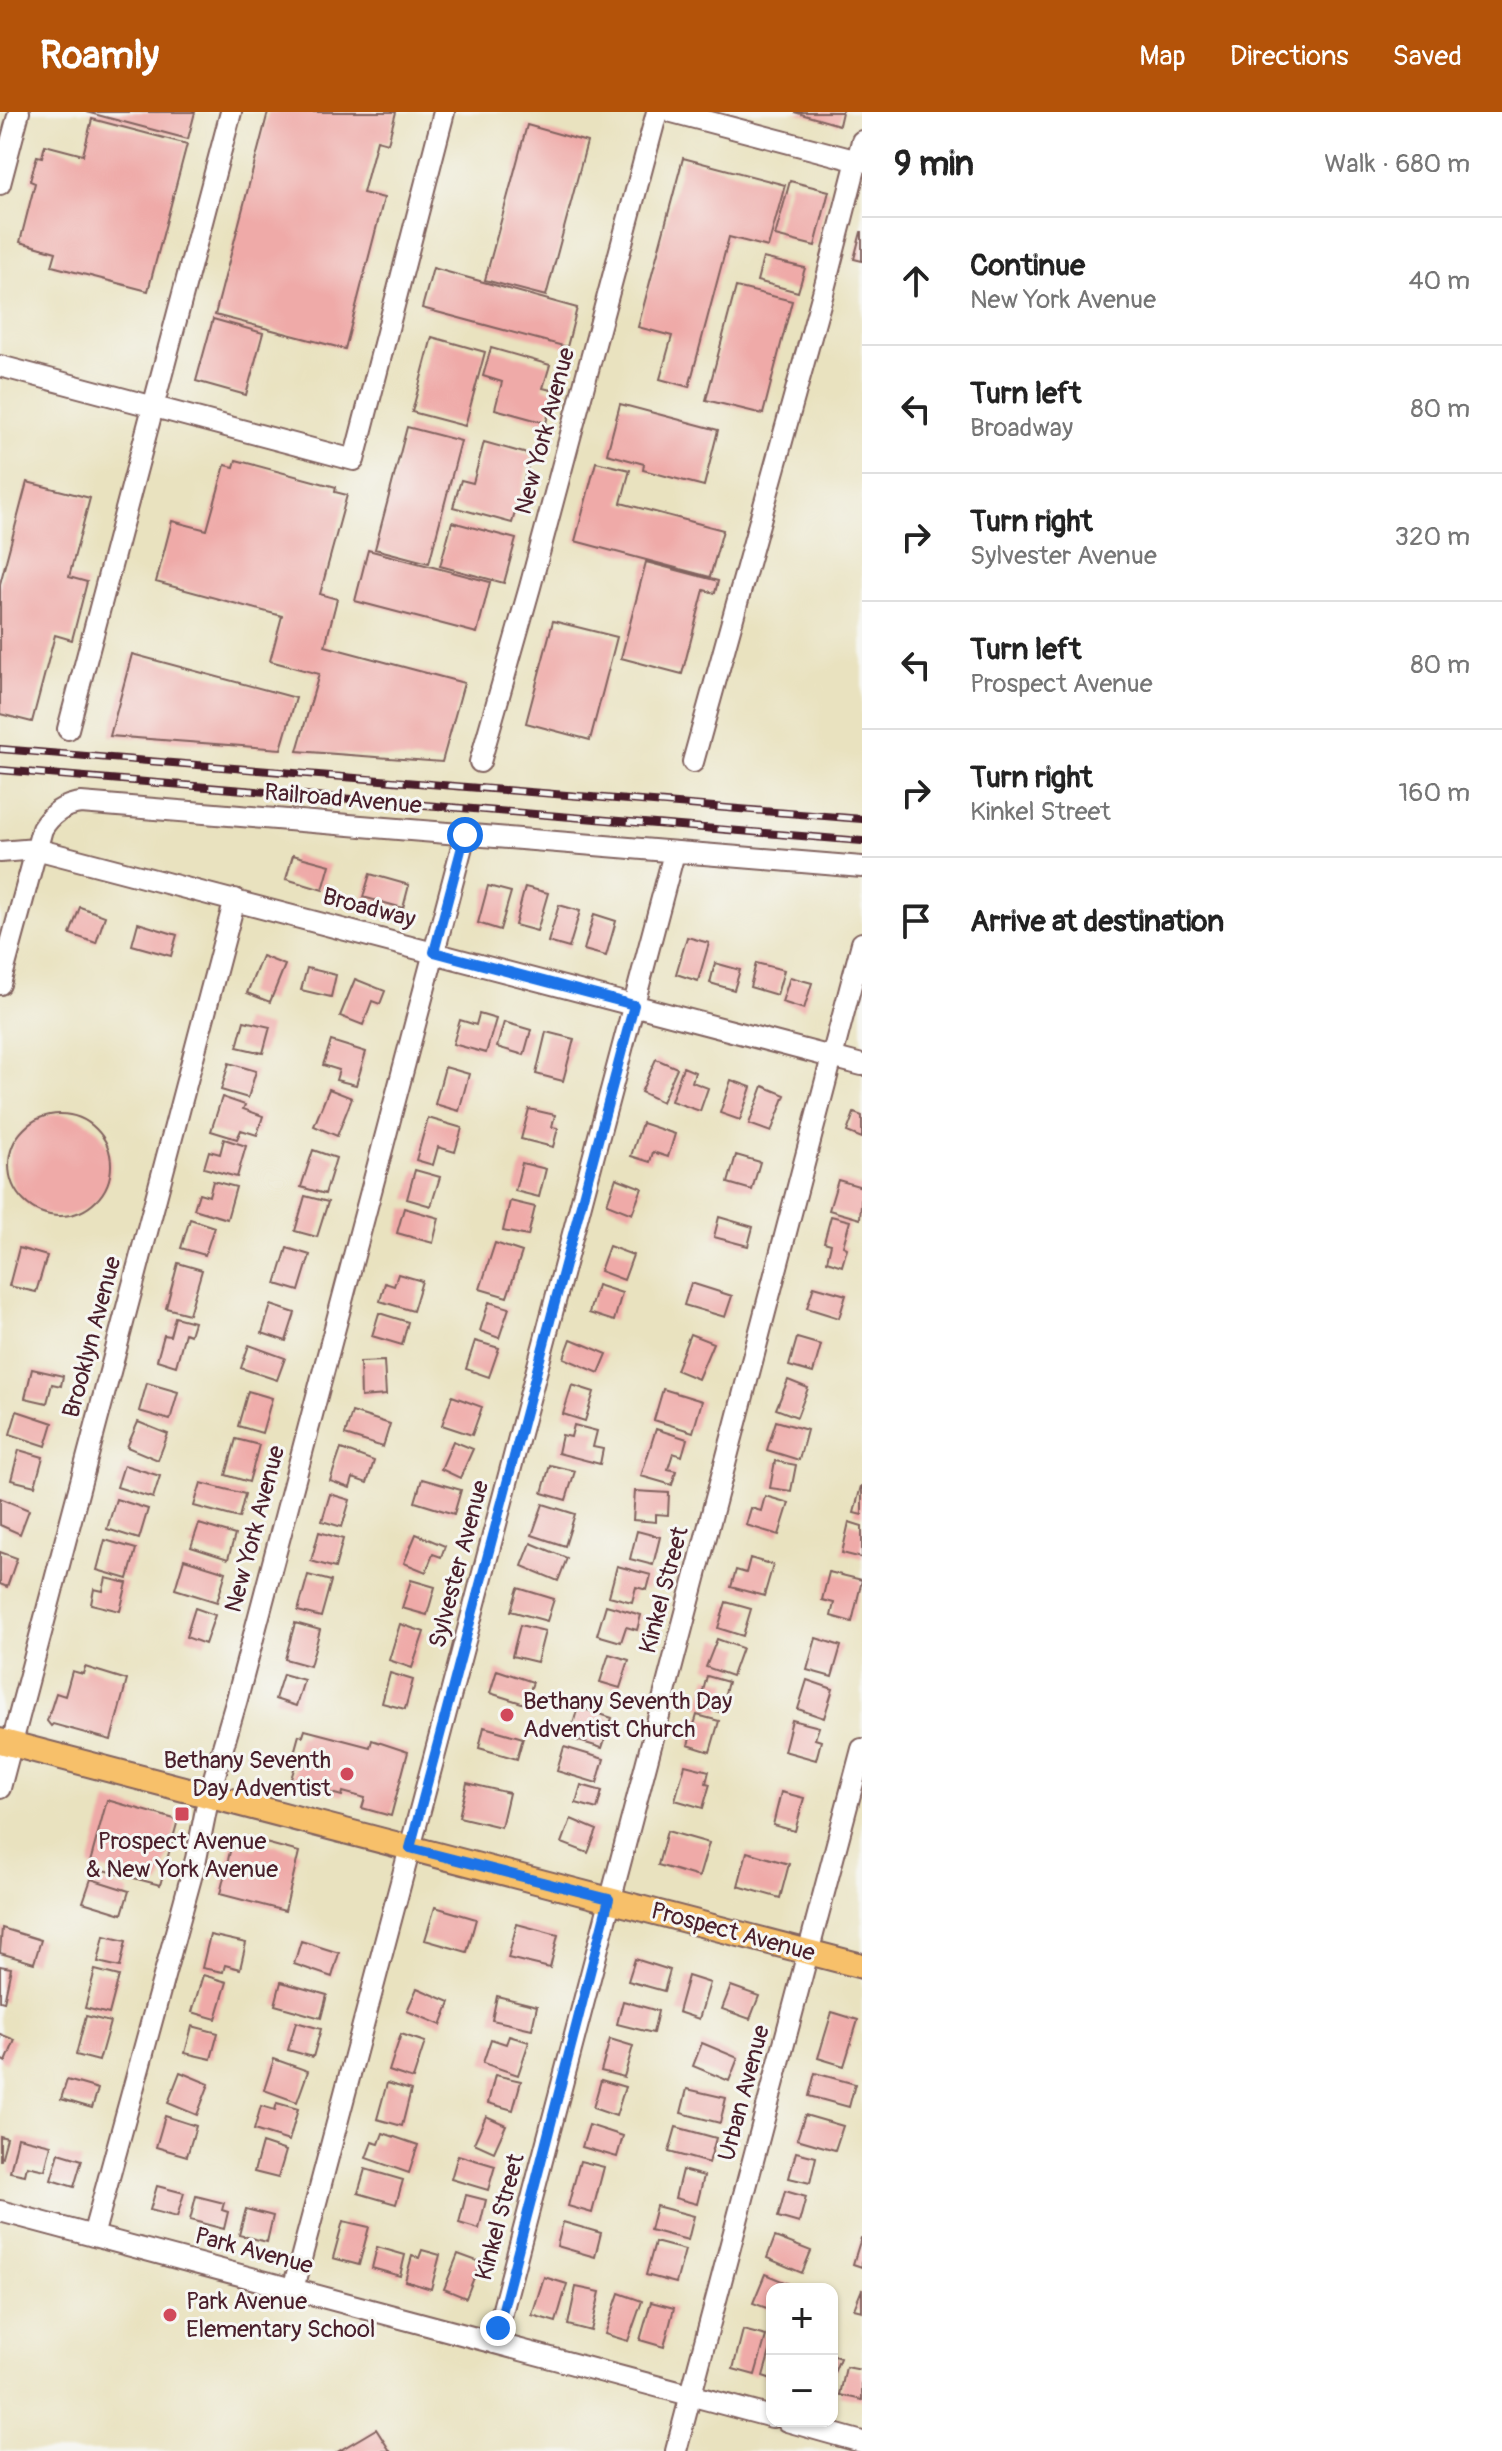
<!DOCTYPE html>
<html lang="en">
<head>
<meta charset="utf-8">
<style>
  body { margin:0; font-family:Pangolin,sans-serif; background:#f6f6f6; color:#222 }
  .controls { position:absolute; right:24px; bottom:24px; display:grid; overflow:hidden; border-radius:16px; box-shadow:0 2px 6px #0004 }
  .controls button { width:72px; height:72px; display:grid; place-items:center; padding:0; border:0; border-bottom:2px solid #e0e0e0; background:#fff; color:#222; font:40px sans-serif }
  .stop { position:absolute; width:24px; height:24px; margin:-18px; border:6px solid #1a73e8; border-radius:50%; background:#fff }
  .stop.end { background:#1a73e8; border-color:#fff; box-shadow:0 2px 8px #0008 }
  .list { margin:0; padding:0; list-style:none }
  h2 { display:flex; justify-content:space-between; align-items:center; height:104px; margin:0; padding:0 32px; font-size:34px }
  h2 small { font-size:26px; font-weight:400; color:#767676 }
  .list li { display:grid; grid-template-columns:52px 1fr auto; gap:24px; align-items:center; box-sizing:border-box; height:128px; padding:0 32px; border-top:2px solid #e0e0e0 }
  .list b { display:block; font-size:30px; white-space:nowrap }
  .list p { margin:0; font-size:26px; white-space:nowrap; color:#767676 }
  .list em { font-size:26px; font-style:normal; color:#767676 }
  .icon { flex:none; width:44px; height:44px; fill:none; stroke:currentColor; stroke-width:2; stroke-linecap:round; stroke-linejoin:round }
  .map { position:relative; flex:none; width:862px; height:2339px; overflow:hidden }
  header { display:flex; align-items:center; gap:48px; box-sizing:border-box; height:112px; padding:0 40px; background:#b45309; color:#fff }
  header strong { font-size:38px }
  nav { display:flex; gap:44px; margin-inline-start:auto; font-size:28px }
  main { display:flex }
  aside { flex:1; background:#fff }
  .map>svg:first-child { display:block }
</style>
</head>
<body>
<header>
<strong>Roamly</strong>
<nav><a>Map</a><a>Directions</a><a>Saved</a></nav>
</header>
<main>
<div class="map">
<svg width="862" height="2339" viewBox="0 0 862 2339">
  <rect width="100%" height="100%" fill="#f6f6f2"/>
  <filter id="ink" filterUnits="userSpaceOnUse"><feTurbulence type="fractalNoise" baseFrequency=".0125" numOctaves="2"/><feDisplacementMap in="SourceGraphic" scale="16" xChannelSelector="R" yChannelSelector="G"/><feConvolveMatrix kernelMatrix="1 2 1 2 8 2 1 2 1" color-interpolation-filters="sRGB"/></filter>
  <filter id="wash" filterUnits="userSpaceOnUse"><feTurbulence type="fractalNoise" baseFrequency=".006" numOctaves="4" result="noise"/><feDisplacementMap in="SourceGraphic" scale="32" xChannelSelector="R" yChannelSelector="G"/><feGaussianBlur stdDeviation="1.8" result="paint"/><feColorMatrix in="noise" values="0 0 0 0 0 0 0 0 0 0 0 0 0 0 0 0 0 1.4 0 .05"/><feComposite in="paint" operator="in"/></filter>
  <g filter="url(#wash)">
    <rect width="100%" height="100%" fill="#e9e2bf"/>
    <g id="blocks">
      <!-- building -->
      <path fill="#efaaa8" d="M86,0H195L188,27Z
        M268,0H396L388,31L377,28L363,81L384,86L345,237L215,203Z
        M794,0H842L839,13Z
        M92,7L187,32L148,179L52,154L56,140L20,130L35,71L30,69L37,44L42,45L45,33L83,43Z
        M527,13L587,30L546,184L485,168Z
        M683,46L785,73L768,135L729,125L689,275L660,267L672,224L638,215Z
        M790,69L829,79L815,134L775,124Z
        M861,120H862V149L854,147Z
        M763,146L805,156L798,180L757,169Z
        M433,156L577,196L567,235L422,196Z
        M736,175L792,189L763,302L706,288Z
        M213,207L263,221L246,283L196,269Z
        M432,225L485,240L465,314L412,300Z
        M491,236L550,253L543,276L555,279L546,311L495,297L502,270L483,264Z
        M620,292L718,318L704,374L643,358L644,352L607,342Z
        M407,315L461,329L429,451L375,437Z
        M484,330L531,343L512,411L453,395L461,368L473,371Z
        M236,348L336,375L335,380L347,383L320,482L337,487L325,534L464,571L442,650L297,639L319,562L270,549L282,504L156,470L172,409L207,418L225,353L234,355Z
        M596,350L630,358L621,391L723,418L710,465L575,429Z
        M27,370L90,386L69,465L87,470L72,528L55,523L32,610L0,602V472Z
        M452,410L516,427L504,471L440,454Z
        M368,438L490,470L477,521L355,489Z
        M646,450L718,469L715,481L704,478L682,562L621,546Z
        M553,509L617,525L590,628L526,611Z
        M132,542L296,586L281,637L110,624Z
        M293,743L330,753L323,778L286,767Z
        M370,762L409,773L403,796L363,785Z
        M488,774L511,780L500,818L478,811Z
        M525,775L548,781L537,819L515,813Z
        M559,793L580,799L569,836L548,830Z
        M80,795L105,804L96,831L70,822Z
        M594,802L616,809L606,844L584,838Z
        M138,811L177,823L171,844L132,833Z
        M687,825L709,831L698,869L676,862Z
        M262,844L285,853L270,890L247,881Z
        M715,851L740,858L734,878L710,871Z
        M756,851L784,858L777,883L750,875Z
        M307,856L336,863L331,885L301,878Z
        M790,865L812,871L804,897L782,890Z
        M355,867L385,879L380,892L372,889L363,913L340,904Z
        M479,902L496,907L486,941L453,932L460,908L476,913Z
        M244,909L270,915L263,941L237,935Z
        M504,910L531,918L524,943L497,935Z
        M546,920L574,927L563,969L536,962Z
        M331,929L366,940L356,973L336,968L339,958L323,953Z
        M656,947L677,956L662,990L641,980Z
        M229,951L256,959L248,986L221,978Z
        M445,955L469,962L459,999L435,992Z
        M683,955L695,960L692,970L708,976L700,999L671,989Z
        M731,968L751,975L740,1008L720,1001Z
        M763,974L785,983L771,1020L749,1012Z
        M329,977L352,986L337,1024L314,1014Z
        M222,985L245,993L243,997L263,1004L257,1023L241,1018L237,1027L211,1019Z
        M529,997L555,1003L552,1015L558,1016L553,1035L521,1027Z
        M854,1001L862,1004V1026L847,1020Z
        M9 1053a51 51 0 1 1 102 0a51 51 0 1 1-102 0Z
        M428,1006L462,1016L455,1040L438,1035L433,1053L416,1048Z
        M642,1011L675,1022L668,1045L653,1040L650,1050L631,1044Z
        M224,1027L246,1034L237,1065L204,1056L209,1039L220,1042Z
        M313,1038L336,1046L325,1082L301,1075Z
        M736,1043L760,1050L752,1078L728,1071Z
        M522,1051L546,1057L539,1085L515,1079Z
        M415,1058L440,1065L431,1094L407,1087Z
        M616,1066L642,1076L632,1102L607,1092Z
        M838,1068L862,1075L860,1107L829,1098Z
        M213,1069L236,1075L227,1107L194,1097L199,1081L209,1084Z
        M305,1084L328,1090L317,1125L295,1119Z
        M510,1089L535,1095L528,1124L503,1119Z
        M404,1096L439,1106L433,1131L397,1121Z
        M831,1104L850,1109L843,1134L847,1136L842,1154L827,1149L831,1132L824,1130Z
        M719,1105L753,1115L748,1134L714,1125Z
        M190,1107L214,1115L205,1143L181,1136Z
        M495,1131L522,1140L507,1185L480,1177Z
        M609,1134L633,1143L624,1168L600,1159Z
        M19,1136L47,1144L36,1180L9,1174Z
        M287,1136L310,1143L299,1179L276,1172Z
        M178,1151L202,1158L189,1202L166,1196Z
        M398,1162L422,1169L413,1199L380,1189L385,1171L394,1174Z
        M691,1171L732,1184L725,1205L684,1193Z
        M597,1173L622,1181L614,1209L589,1201Z
        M814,1174L846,1183L839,1206L807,1196Z
        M489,1190L509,1196L499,1226L480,1219Z
        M271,1193L295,1201L286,1229L262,1221Z
        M379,1201L408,1210L402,1233L372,1224Z
        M175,1205L194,1210L190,1223L185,1221L176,1254L157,1248L164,1223L170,1224Z
        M690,1222L713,1231L698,1267L676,1258Z
        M797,1226L821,1233L813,1261L789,1254Z
        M571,1227L607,1242L599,1261L564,1246Z
        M475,1229L499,1236L489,1265L466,1257Z
        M249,1233L285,1246L277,1268L241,1256Z
        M384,1249L386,1283L361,1285L360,1250Z
        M32,1257L63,1264L61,1274L52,1272L47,1291L25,1286Z
        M788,1268L808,1276L797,1305L776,1297Z
        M147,1271L178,1280L170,1308L139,1299Z
        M572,1273L594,1280L585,1309L563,1302Z
        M663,1277L702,1289L693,1320L654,1308Z
        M248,1279L272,1286L262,1321L238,1314Z
        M452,1284L482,1295L472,1323L442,1313Z
        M17,1299L53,1311L46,1334L10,1322Z
        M352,1300L390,1312L383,1335L345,1323Z
        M776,1309L807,1318L799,1348L767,1338Z
        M138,1310L168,1322L158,1348L127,1335Z
        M574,1313L597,1319L593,1335L603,1337L600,1352L558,1341L562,1323L571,1325Z
        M656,1317L687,1327L682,1344L673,1341L668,1357L676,1359L672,1373L641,1364Z
        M236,1327L259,1333L249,1370L226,1363Z
        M453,1329L473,1337L460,1366L441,1357Z
        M341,1337L374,1349L367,1371L353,1366L350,1376L330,1369Z
        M19,1338L43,1345L35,1374L11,1368Z
        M775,1349L796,1353L791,1379L770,1376Z
        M124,1353L160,1364L153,1386L117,1375Z
        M550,1353L575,1359L566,1388L542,1381Z
        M422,1367L461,1378L454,1402L415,1390Z
        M201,1371L245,1382L239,1406L194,1394Z
        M861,1374H862V1403L854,1401Z
        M635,1379L669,1381L668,1403L656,1402V1410L633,1408Z
        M330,1382L350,1388L342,1415L322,1409Z
        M765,1384L789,1391L779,1423L746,1413L751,1396L761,1399Z
        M0,1386L29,1398L20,1422L0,1413Z
        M116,1387L148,1397L139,1427L107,1417Z
        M543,1392L575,1402L565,1434L532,1423Z
        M849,1410L862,1414V1446L842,1441Z
        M199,1412L235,1423L228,1447L191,1435Z
        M637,1419L660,1425L653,1453L630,1447Z
        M319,1420L343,1427L335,1456L311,1449Z
        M416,1422L445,1434L441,1445L433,1442L426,1460L404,1451Z
        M105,1428L136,1437L128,1467L97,1458Z
        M531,1431L567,1446L558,1469L522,1454Z
        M0,1440L17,1446L7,1475L0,1472Z
        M750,1446L773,1453L764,1484L731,1475L736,1458L746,1461Z
        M184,1447L226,1460L217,1490L175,1477Z
        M617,1454L651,1463L647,1478L636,1475L632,1490L609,1484Z
        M829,1460L862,1468L852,1510L831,1504L834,1491L822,1488Z
        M308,1463L331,1469L321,1505L298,1499Z
        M106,1466L127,1471L120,1499L91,1492L94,1477L103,1479Z
        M411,1468L435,1475L427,1503L402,1496Z
        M518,1476L554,1487L547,1509L511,1499Z
        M726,1490L751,1497L743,1524L718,1516Z
        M606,1493L641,1503L637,1518L626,1515L621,1530L597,1523Z
        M195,1496L215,1503L205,1532L186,1525Z
        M295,1511L320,1518L310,1554L285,1547Z
        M400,1512L424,1520L412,1556L389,1548Z
        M520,1513L545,1519L537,1550L512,1544Z
        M816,1526L841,1534L832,1565L807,1558Z
        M717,1527L742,1536L732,1564L706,1555Z
        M609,1542L629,1548L620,1576L600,1570Z
        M85,1555L127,1568L111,1628L53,1612L51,1614L47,1609L56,1581L65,1584L72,1559L83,1562Z
        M497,1558L533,1570L525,1592L490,1581Z
        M390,1561L413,1568L405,1597L382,1591Z
        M283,1562L304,1568L296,1594L275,1587Z
        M707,1564L728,1570L720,1600L699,1594Z
        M807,1568L833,1577L824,1606L798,1597Z
        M578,1595L612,1606L602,1636L569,1626Z
        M697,1603L719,1609L710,1640L688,1633Z
        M792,1608L819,1615L815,1627L821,1629L816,1648L784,1639Z
        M484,1615L523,1626L517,1647L479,1636Z
        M305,1618L370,1635L372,1628L408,1640L391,1704L362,1696L365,1686L343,1680L342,1684L290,1670L295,1654L291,1652L299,1623L303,1624Z
        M564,1635L604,1647L597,1671L557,1659Z
        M685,1653L709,1659L706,1671L710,1672L703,1696L675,1688Z
        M467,1671L509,1681L501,1715L459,1705Z
        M581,1673L602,1679L597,1697L576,1691Z
        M781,1680L804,1686L795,1719L773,1713Z
        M107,1688L178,1708L160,1773L89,1754Z
        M571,1707L597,1718L588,1741L562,1731Z
        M667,1719L709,1731L699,1765L658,1753Z
        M258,1729L299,1740L285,1799L220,1782L232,1731L256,1737Z
        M747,1740L789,1752L780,1786L738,1774Z
        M91,1767L129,1779L122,1802L83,1790Z
        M435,1795L476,1807L467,1840L425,1828Z
        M517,1812L558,1823L550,1856L508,1846Z
        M2,1816L41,1828L34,1851L0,1841Z
        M210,1823L246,1831L240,1857L225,1853L223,1860L202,1856Z
        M104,1824L126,1829L120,1855L98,1850Z
        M301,1829L339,1841L332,1865L294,1852Z
        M635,1847L670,1858L664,1879L628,1869Z
        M0,1854L11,1856L4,1890L0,1889Z
        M95,1858L119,1864L109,1902L85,1896Z
        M203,1863L227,1870L216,1907L192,1900Z
        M688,1864L710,1871L699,1907L678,1900Z
        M281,1870L327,1883L321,1906L275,1893Z
        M731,1874L759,1884L750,1907L722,1897Z
        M417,1876L450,1890L441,1913L407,1899Z
        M497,1884L537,1894L532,1917L492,1908Z
        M623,1889L658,1899L653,1921L617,1912Z
        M832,1900L858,1908L844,1954L818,1946Z
        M86,1904L110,1910L99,1949L76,1943Z
        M296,1910L321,1917L313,1945L288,1938Z
        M192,1914L218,1921L211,1947L185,1941Z
        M0,1922L15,1928L6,1950L0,1947Z
        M401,1922L425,1930L413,1967L389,1959Z
        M509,1924L529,1930L518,1963L483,1951L491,1927L506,1932Z
        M610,1927L633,1934L624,1965L601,1959Z
        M702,1931L738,1946L729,1969L693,1954Z
        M274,1947L308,1959L297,1990L264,1978Z
        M180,1960L209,1972L197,2003L168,1991Z
        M815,1961L855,1972L849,1995L809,1984Z
        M495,1963L521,1969L513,1998L488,1991Z
        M67,1968L98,1977L92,1996L61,1987Z
        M601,1968L625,1975L616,2004L593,1996Z
        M387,1971L411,1978L402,2014L377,2007Z
        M687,1977L726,1986L720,2011L681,2001Z
        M277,1991L298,1997L289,2029L254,2018L261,1994L275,1998Z
        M805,2003L843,2014L835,2038L797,2027Z
        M165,2004L196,2014L187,2044L156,2035Z
        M486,2004L506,2013L494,2040L474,2031Z
        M589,2013L623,2024L617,2045L582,2035Z
        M676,2015L716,2026L709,2051L669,2040Z
        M383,2021L418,2033L409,2061L366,2046L372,2030L379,2032Z
        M0,2024L7,2026L1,2048H0Z
        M18,2025L51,2033L45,2058L27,2054L25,2063L10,2060Z
        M262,2031L286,2039L278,2066L254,2060Z
        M796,2040L816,2045L810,2071L789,2066Z
        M59,2041L82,2048L74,2075L51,2068Z
        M458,2043L495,2054L488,2078L451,2067Z
        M580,2049L604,2055L592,2101L568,2094Z
        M365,2057L403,2068L396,2092L358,2081Z
        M682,2058L704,2064L697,2092L675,2086Z
        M157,2074L184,2081L177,2105L150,2098Z
        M785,2079L806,2085L799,2111L778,2105Z
        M466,2083L486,2088L479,2117L459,2111Z
        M196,2084L224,2091L222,2098L228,2100L224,2117L190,2108Z
        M656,2094L694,2104L688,2128L650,2118Z
        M246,2097L273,2104L267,2130L239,2123Z
        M343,2109L369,2115L359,2153L333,2146Z
        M563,2110L601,2121L595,2145L557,2134Z
        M775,2125L811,2139L802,2161L767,2146Z
        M861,2126H862V2155L853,2152Z
        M655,2130L685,2138L676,2171L646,2163Z
        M377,2135L405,2143L400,2164L372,2156Z
        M422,2138L440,2143L431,2177L405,2169L412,2144L419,2146Z
        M458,2142L480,2150L466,2186L444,2177Z
        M765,2162L794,2174L793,2177H772V2198L753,2191Z
        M544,2165L567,2172L556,2210L532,2203Z
        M576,2175L600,2180L591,2219L568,2213Z
        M862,2177V2199L854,2197Z
        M619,2181L642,2189L628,2229L605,2222Z
        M651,2190L674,2196L664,2235L640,2228Z
        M743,2218L766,2224L755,2263L733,2257Z
        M771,2236H772V2267L763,2264Z
        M832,2243L840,2246L832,2266Z
        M846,2255L862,2258V2288L840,2283Z
        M376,2317L390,2339H339Z"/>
    </g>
  </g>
  <g filter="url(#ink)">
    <use href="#blocks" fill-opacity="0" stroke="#82635f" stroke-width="2"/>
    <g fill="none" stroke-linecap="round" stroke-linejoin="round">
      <defs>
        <path id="minor" d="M672,0L862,50
          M0,72L19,0
          M0,254L354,348L444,0
          M68,617L231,0
          M480,650L530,475L657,0
          M693,650L823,181L862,29
          M0,740L36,737L862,953
          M0,872L42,717C51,702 63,693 81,691L862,755
          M0,1676L235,787
          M0,2099L772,2305
          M93,2124L196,1747L209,1683L237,1587L465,723
          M293,2177L674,741
          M494,2231L862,831
          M787,2309L862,2330
          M676,2339L862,1637"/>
        <path id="major" d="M0,1629L862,1854"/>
      </defs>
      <!-- minor casing -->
      <use href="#minor" stroke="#82635f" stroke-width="24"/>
      <!-- major casing -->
      <use href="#major" stroke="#82635f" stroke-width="28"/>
      <!-- minor -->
      <use href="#minor" stroke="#fff" stroke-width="20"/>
      <!-- major -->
      <use href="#major" stroke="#f7c06b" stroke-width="24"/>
      <defs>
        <path id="rail" d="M0,637L862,707
          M0,658L862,729"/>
      </defs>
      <!-- rail casing -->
      <use href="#rail" stroke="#4a1f2b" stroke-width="8"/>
      <!-- rail -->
      <use href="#rail" stroke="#f6f6f2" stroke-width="5" stroke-dasharray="15" stroke-linecap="butt"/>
    </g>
  </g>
  <g fill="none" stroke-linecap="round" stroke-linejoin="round" filter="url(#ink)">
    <!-- route -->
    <path stroke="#1a73e8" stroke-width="10" d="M465,723L434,840L634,893L410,1736L609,1787L498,2216"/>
  </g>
  <!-- markers -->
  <g fill="#d1495b" stroke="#f6f6f2" stroke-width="3">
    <circle cx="507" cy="1603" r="8"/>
    <circle cx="347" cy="1662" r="8"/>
    <rect x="174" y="1694" width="16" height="16" rx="4"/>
    <circle cx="170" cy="2203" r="8"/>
  </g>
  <g text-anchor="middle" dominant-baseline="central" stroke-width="6" stroke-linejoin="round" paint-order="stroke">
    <!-- street labels -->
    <g font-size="24" fill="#4a1f2b" stroke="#f6f6f2">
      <text transform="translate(545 319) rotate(-75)">New York Avenue</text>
      <text transform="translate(343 687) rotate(5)">Railroad Avenue</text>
      <text transform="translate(369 796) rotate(15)">Broadway</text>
      <text transform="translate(92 1225) rotate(-75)">Brooklyn Avenue</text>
      <text transform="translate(255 1417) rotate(-75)">New York Avenue</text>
      <text transform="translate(459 1452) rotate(-75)">Sylvester Avenue</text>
      <text transform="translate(664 1478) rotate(-75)">Kinkel Street</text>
      <text transform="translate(733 1820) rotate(15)">Prospect Avenue</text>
      <text transform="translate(744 1981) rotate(-75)">Urban Avenue</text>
      <text transform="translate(500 2105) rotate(-75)">Kinkel Street</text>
      <text transform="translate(254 2139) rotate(15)">Park Avenue</text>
    </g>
    <!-- poi labels -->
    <g font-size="24" fill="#4a1f2b" stroke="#f6f6f2" text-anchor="start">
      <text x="523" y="1589">Bethany Seventh Day<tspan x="523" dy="28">Adventist Church</tspan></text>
      <text x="331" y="1648" text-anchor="end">Bethany Seventh<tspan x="331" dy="28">Day Adventist</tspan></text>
      <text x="182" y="1729" text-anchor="middle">Prospect Avenue<tspan x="182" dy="28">&amp; New York Avenue</tspan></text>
      <text x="186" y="2189">Park Avenue<tspan x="186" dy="28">Elementary School</tspan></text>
    </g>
  </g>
</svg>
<div class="controls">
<button>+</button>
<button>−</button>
</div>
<div class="stop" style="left:465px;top:723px"></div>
<div class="stop end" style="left:498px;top:2216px"></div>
</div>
<aside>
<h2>9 min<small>Walk · 680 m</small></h2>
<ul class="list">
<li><svg class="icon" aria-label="ahead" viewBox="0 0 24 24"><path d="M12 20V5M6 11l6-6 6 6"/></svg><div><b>Continue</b><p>New York Avenue</p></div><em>40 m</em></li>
<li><svg class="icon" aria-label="left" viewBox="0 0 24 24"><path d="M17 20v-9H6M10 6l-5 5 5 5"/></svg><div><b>Turn left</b><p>Broadway</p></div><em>80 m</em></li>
<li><svg class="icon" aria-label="right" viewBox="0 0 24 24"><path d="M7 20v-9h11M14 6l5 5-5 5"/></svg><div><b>Turn right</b><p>Sylvester Avenue</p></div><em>320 m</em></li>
<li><svg class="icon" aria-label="left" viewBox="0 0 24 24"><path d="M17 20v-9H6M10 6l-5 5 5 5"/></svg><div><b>Turn left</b><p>Prospect Avenue</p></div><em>80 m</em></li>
<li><svg class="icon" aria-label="right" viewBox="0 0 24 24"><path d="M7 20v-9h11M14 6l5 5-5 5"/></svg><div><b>Turn right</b><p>Kinkel Street</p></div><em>160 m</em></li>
<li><svg class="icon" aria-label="arrive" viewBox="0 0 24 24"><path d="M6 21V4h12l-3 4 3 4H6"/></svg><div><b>Arrive at destination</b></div></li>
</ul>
</aside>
</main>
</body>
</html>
